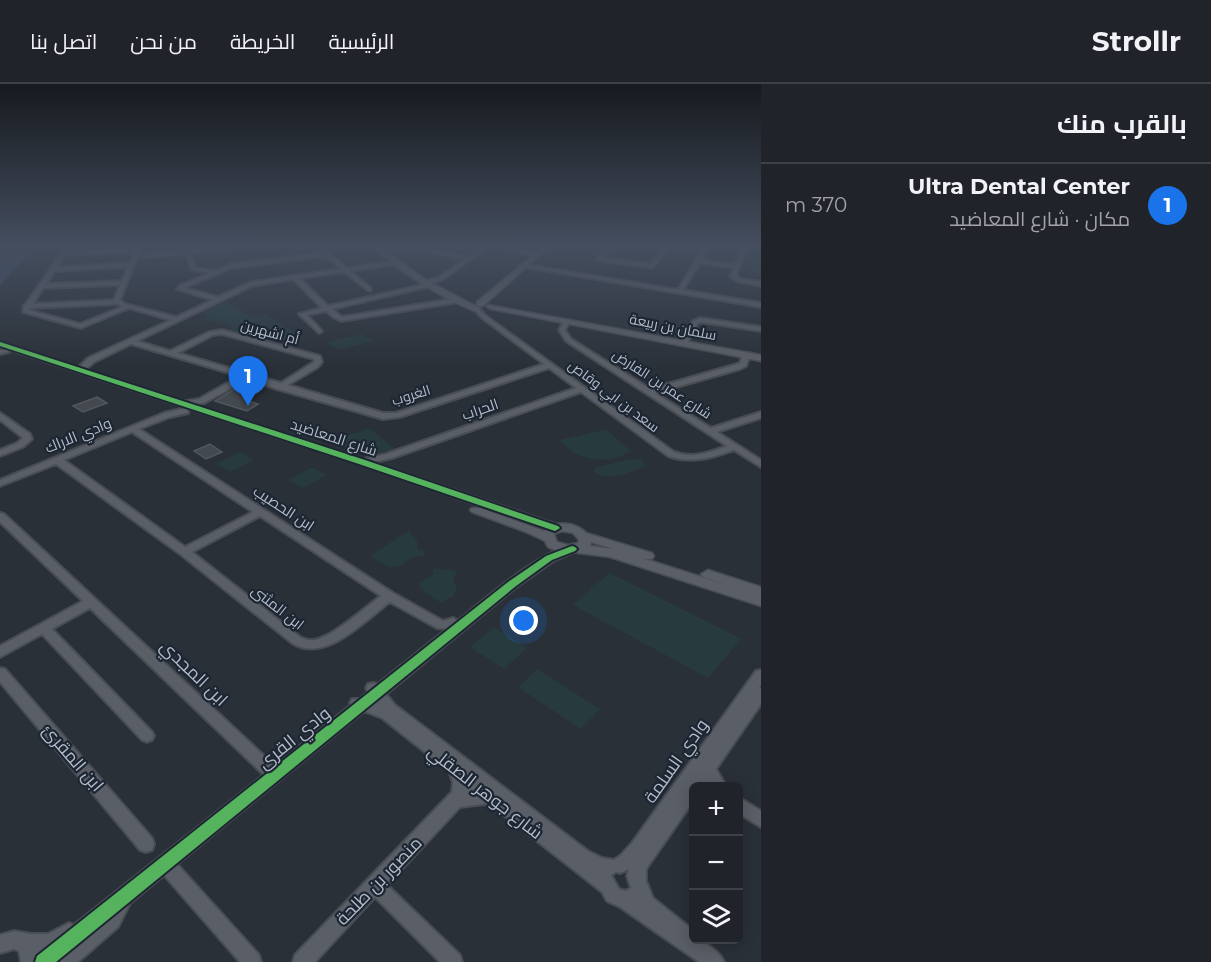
<!DOCTYPE html>
<html lang="ar">
<head>
<meta charset="utf-8">
<style>
  body { margin:0; font-family:Montserrat,Cairo,sans-serif; background:#2d3036; color:#f1f3f6; direction:rtl }
  .controls { position:absolute; right:18px; bottom:18px; display:grid; overflow:hidden; border-radius:9px; box-shadow:0 3px 15px #0003 }
  .controls button { width:54px; height:54px; display:grid; place-items:center; padding:0; border:0; border-bottom:2px solid #3d4147; background:#20242a; color:#f1f3f6; font:30px sans-serif }
  .you { position:absolute; left:524px; top:537px; width:21px; height:21px; margin:-15px; border:4px solid #fff; border-radius:50%; background:#1a73e8; box-shadow:0 0 0 9px #1a73e833 }
  .badge { display:grid; place-items:center; width:39px; height:39px; border-radius:50%; background:#1a73e8; color:#fff; font-size:20px; font-weight:700 }
  .pin { position:absolute; translate:-50% -50px; filter:drop-shadow(0 2px 3px #0008) }
  .pin::after { content:''; position:absolute; top:32px; width:21px; height:18px; background:inherit; clip-path:polygon(0 0,100% 0,50% 100%) }
  .list { margin:0; padding:0; list-style:none }
  h2 { display:flex; justify-content:space-between; align-items:center; height:78px; margin:0; padding:0 24px; font-size:26px }
  h2 small { font-size:20px; font-weight:400; color:#a2a4a8 }
  .list li { display:grid; grid-template-columns:39px 1fr auto; gap:18px; align-items:center; box-sizing:border-box; height:84px; padding:0 24px; border-top:2px solid #3d4147 }
  .list b { display:block; font-size:22px; white-space:nowrap }
  .list p { margin:0; font-size:20px; white-space:nowrap; color:#a2a4a8 }
  .list em { font-size:20px; font-style:normal; color:#a2a4a8 }
  .icon { flex:none; width:33px; height:33px; fill:none; stroke:currentColor; stroke-width:2; stroke-linecap:round; stroke-linejoin:round }
  .map { position:relative; flex:none; width:761px; height:878px; overflow:hidden; direction:ltr }
  header { display:flex; align-items:center; gap:36px; box-sizing:border-box; height:84px; padding:0 30px; background:#20242a; border-bottom:2px solid #3d4147 }
  header strong { font-size:28px }
  nav { display:flex; gap:33px; margin-inline-start:auto; font-size:21px }
  main { display:flex }
  aside { flex:1; background:#20242a }
  .map>svg:first-child { display:block }
</style>
</head>
<body>
<header>
<strong>Strollr</strong>
<nav><a>الرئيسية</a><a>الخريطة</a><a>من نحن</a><a>اتصل بنا</a></nav>
</header>
<main>
<aside>
<h2>بالقرب منك<small></small></h2>
<ul class="list">
<li><span class="badge">1</span><div><b>Ultra Dental Center</b><p>مكان · شارع المعاضيد</p></div><em>370 m</em></li>
</ul>
</aside>
<div class="map">
<svg width="761" height="878" viewBox="0 0 761 878">
  <rect width="100%" height="100%" fill="#2a3038"/>
  <!-- green -->
  <path fill="#273a3e" d="M614,162H666L651,180L604,174L610,166H614L612,164Z
    M751,162H761V189L740,186Z
    M222,219H229L251,233L266,230L301,253L269,257L231,247V242L203,235L210,232L202,229Z
    M361,250L373,257L338,266L327,258Z
    M369,344L395,365L369,371L328,358Z
    M603,346L608,347L631,367C609,382 575,377 560,356Z
    M240,368L254,376L230,388L216,380Z
    M633,375L642,376L645,382C629,389 608,399 593,387L596,383Z
    M312,383L327,391L303,404L289,396Z
    M408,447L417,456V465L424,467L425,471C392,476 407,495 370,472Z
    M433,484L458,487L453,494L457,506L453,510L455,511L441,519L420,504L419,499L433,490Z
    M609,489L741,555L708,594L573,521Z
    M494,543L527,564L504,585L470,563Z
    M537,585L600,625L581,645L518,603Z"/>
  <!-- water -->
  <path fill="#384963" d="M0,162H38L0,201Z"/>
  <!-- building -->
  <path fill="#444950" stroke="#52575f" stroke-width="1.5" d="M243,300L262,305L246,316L258,320L247,327L215,317Z
    M97,313L107,319L83,328L73,322Z
    M210,360L222,368L206,375L194,367Z"/>
  <g fill="none" stroke-linecap="round" stroke-linejoin="round">
    <defs>
      <path id="minor" d="M66,162H71L67,167L136,164L138,162H142L139,171L237,162H252L191,169L196,184L214,187L231,180L322,169L315,162H320L347,184L398,177V179L396,180L350,187L371,204V206L369,207L344,188L299,194L328,222L432,199L435,201L332,225L342,233L458,214L461,216L458,218L341,237L333,233L326,227L307,231L322,247L319,249L299,230L322,224L293,195L252,202L137,257L170,267L209,248L222,246L320,272L322,278L318,283L288,301L383,329H396L544,280L482,234L474,225L477,223L486,232L674,368C693,375 710,368 727,362L566,257L559,246L565,236H569L570,237L565,246L571,255L650,305L734,281L740,279L743,269H749L750,271L746,282L740,285L655,309L711,344L761,328V334L717,348L761,376V383L734,366C711,374 691,380 668,372L581,308L392,374L362,381L359,380L357,378L359,376L386,370L576,304L549,284L400,333L383,335L277,305L248,295L204,319L181,322V318L199,315L240,292L131,260L94,278L83,288L76,286L88,274L171,236L129,224L81,244L23,228L24,223L23,222L26,220ZM135,168L130,179L57,183L65,171ZM186,170L192,186L209,189L181,201L177,205L213,216L176,233L125,220L120,216L137,174ZM325,172L341,185L251,198L218,213L184,204L232,184ZM128,183L122,197L46,200L55,187ZM120,201L114,216L33,220L43,204ZM118,220L122,223L80,240L29,226L30,224ZM222,250L314,275V278L281,299L178,269L213,251Z
        M400,162H418L467,173L483,162H489L442,196L427,200L425,199V197L438,194L463,176L413,164L380,167L377,165Z
        M496,162H504L540,170L537,172Z
        M607,162H612L603,174L651,180L667,162L703,165L706,162H710L702,176L735,181L743,162H748L736,191L741,195L761,198V202L737,197L730,192L734,184L700,179L683,206L761,219V223L519,182L522,180L678,206L701,168L669,165L652,184L597,176L596,175Z
        M700,234L761,243V247L701,238L698,239L686,261H680L679,259L693,237Z
        M0,266H8L9,268L0,270Z
        M185,324L188,325V329L170,333L139,345L393,509L443,537L453,534L458,537C480,519 550,458 576,463L577,465L576,467L553,477L516,503L386,610L395,621L588,767L602,774L614,776L620,772L632,759L756,587L761,586V601L759,604H761V620L716,685L726,702H711L707,697L703,702H694V716L646,785V797L653,814L693,846L694,856C704,856 720,868 724,878H699L620,823L607,817L602,808L491,721L484,720L460,723L387,801L460,871L462,878H440L375,813L315,878H293L295,871L452,708L453,698L449,687L382,634L364,627L177,780L259,871L261,878H240L164,791L130,819L118,843L78,878H21L19,867L14,865L0,869V851L14,847L31,850H48L69,839L74,841L264,691L90,524L52,545L152,648L154,652L152,656L147,658L142,656L42,550L0,573V562L83,517L0,438V429L4,430L275,682L351,621L350,619L352,615H360L368,608L366,604L368,600L373,599L378,600L447,545L437,544L390,518C364,537 325,580 292,559L180,470L56,380L0,402V396L164,329ZM132,348L253,428L185,463L64,376ZM260,432L381,512C364,524 333,553 314,556C308,557 305,555 300,553L192,468ZM629,785L627,792L631,804L626,807L619,805L611,791L616,788L620,789Z
        M0,329L30,350L32,355L23,363L0,372V366L17,359L23,354L0,336Z
        M0,584L5,585L152,754L154,760L152,766L146,768L140,766L0,598Z
        M738,713L761,727V743L738,729Z"/>
      <path id="tertiary" d="M373,162H379L426,196L481,225L474,227C438,211 401,190 373,162Z
        M544,162H550L483,222H477V218Z
        M488,221L761,271V277L491,225L487,223Z
        M0,258L366,376L556,440C567,438 579,441 586,449L652,469L654,472L652,475H645L733,503L703,493L701,490L708,486L761,503V522L610,473L555,466L548,463L545,457L526,448L472,428L470,426L472,424H480L544,447L546,445L358,380L0,263ZM562,447L573,449L579,456L578,459L568,461L557,458L554,450ZM591,458L614,465L590,462Z"/>
    </defs>
    <!-- minor casing -->
    <use href="#minor" stroke="#484c53" stroke-width="4"/>
    <!-- tertiary casing -->
    <use href="#tertiary" stroke="#484c53" stroke-width="3"/>
    <!-- minor -->
    <use href="#minor" fill="#5a5e66" fill-rule="evenodd"/>
    <!-- tertiary -->
    <use href="#tertiary" fill="#5a5e66" fill-rule="evenodd"/>
    <defs>
      <path id="cycleway" d="M0,258L365,376L558,442L560,444L555,447L552,446L359,380L0,262Z
        M572,462L575,463L577,465L575,467L552,476L516,502L56,878H35L37,872L508,498L546,472Z"/>
    </defs>
    <!-- cycleway casing -->
    <use href="#cycleway" stroke="#1d2633" stroke-width="4"/>
    <!-- cycleway -->
    <use href="#cycleway" fill="#56b35d" fill-rule="evenodd"/>
  </g>
  <!-- sky -->
  <linearGradient id="sky" x2="0" y2="1"><stop stop-color="#171a1f"/><stop offset="0.57" stop-color="#444e5e"/><stop offset="1" stop-color="#444e5e" stop-opacity="0"/></linearGradient>
  <rect width="761" height="284" fill="url(#sky)"/>
  <g text-anchor="middle" dominant-baseline="central" stroke-width="4.5" stroke-linejoin="round" paint-order="stroke">
    <!-- far-street labels -->
    <g font-size="14" fill="#b4bcc9" stroke="#1d2633">
      <text transform="translate(673 243) rotate(11)">سلمان بن ربيعة</text>
      <text transform="translate(270 248) rotate(15)">أم اشهرين</text>
      <text transform="translate(662 300) rotate(33)">شارع عمر بن الفارض</text>
      <text transform="translate(411 311) rotate(-17)">الغروب</text>
      <text transform="translate(614 312) rotate(37)">سعد بن ابي وقاص</text>
    </g>
    <!-- street labels -->
    <g font-size="15" fill="#b4bcc9" stroke="#1d2633">
      <text transform="translate(480 325) rotate(-19)">الحراب</text>
      <text transform="translate(78 351) rotate(-22)">وادي الاراك</text>
      <text transform="translate(334 353) rotate(18)">شارع المعاضيد</text>
      <text transform="translate(284 424) rotate(33)">ابن الحصيب</text>
      <text transform="translate(278 523) rotate(38)">ابن المثنى</text>
    </g>
    <!-- near-street labels -->
    <g font-size="18" fill="#b4bcc9" stroke="#1d2633">
      <text transform="translate(194 589) rotate(44)">ابن المجدي</text>
      <text transform="translate(294 654) rotate(-39)">وادي القرى</text>
      <text transform="translate(73 674) rotate(49)">ابن المقرئ</text>
      <text transform="translate(676 677) rotate(-55)">وادي السلمة</text>
      <text transform="translate(485 708) rotate(38)">شارع جوهر الصقلي</text>
      <text transform="translate(379 797) rotate(-46)">منصور بن طلحة</text>
    </g>
  </g>
</svg>
<div class="controls">
<button>+</button>
<button>−</button>
<button><svg class="icon" aria-label="layers" viewBox="0 0 24 24"><path d="M12 4l9 5-9 5-9-5zM3 14l9 5 9-5"/></svg></button>
</div>
<div class="you"></div>
<div class="pin badge" style="left:248px;top:322px">1</div>
</div>
</main>
</body>
</html>
